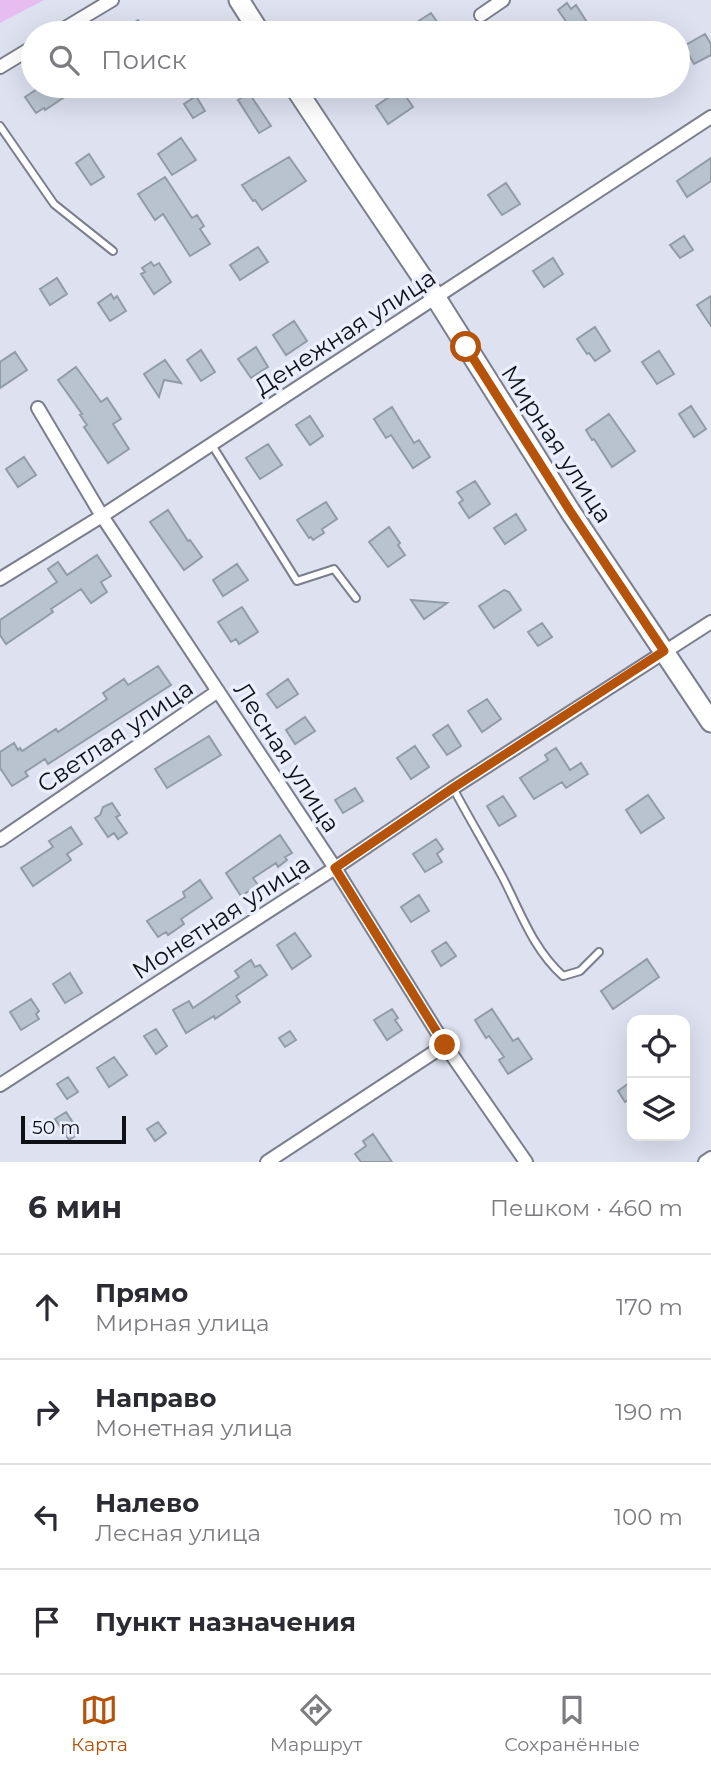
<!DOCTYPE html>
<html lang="ru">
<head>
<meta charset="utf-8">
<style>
  body { margin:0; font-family:Montserrat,sans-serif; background:#f2f2f3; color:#2b2b33 }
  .controls { position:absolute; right:21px; bottom:21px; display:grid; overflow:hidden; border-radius:14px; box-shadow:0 7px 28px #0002 }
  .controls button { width:63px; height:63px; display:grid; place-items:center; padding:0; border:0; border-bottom:2px solid #e1e1e2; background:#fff; color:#2b2b33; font:35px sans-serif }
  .scale { position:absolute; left:21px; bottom:18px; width:105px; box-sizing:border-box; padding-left:7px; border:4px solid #0f1015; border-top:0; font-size:19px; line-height:24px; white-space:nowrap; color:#0f1015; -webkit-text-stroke:5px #eaeefd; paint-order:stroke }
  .stop { position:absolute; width:21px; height:21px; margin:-16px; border:5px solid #b45309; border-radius:50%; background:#fff }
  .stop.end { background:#b45309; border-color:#fff; box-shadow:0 2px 7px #0008 }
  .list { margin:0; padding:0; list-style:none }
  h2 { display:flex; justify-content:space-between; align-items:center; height:91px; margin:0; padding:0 28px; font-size:30px }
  h2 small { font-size:23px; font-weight:400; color:#7c7c81 }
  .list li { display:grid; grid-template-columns:46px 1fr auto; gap:21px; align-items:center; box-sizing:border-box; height:105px; padding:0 28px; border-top:2px solid #e1e1e2 }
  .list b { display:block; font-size:26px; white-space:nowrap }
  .list p { margin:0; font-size:23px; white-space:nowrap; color:#7c7c81 }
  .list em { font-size:23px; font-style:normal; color:#7c7c81 }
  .icon { flex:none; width:38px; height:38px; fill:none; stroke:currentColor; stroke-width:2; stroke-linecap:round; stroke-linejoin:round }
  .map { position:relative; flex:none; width:711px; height:1162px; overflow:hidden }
  .search { position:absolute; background:#fff; box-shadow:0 7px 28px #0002; left:21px; right:21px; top:21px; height:77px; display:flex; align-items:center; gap:18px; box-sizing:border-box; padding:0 24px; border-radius:38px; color:#7c7c81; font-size:26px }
  .sheet { height:511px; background:#fff }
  nav { display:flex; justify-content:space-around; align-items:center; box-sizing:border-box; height:98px; border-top:2px solid #e1e1e2; background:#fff; font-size:19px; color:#7c7c81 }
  nav a { display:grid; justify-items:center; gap:4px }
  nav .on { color:#b45309 }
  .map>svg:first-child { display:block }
</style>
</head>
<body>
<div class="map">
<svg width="711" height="1162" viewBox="0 0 711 1162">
  <rect width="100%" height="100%" fill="#dde1f0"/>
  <!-- green -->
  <path fill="#e6bcf1" d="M0,0H44L0,23Z"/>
  <!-- building -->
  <path fill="#b9c3d0" stroke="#929ca8" stroke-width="2" d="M567,3L571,9L576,5L590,27L581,33H574L558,10Z
    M431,13L445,33H400Z
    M138,20L147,33H118Z
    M705,34L711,44V55L694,64L684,46Z
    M42,86H81L45,110L44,108L36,113L25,97Z
    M401,89L413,107L388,124L376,106Z
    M249,93L271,126L259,133L238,100Z
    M196,96L205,111L193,118L184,104Z
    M181,138L196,160L172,175L158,154Z
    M89,154L104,177L91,185L76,163Z
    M289,157L306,181L262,210L255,200L253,201L242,185Z
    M711,158V181L687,197L677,181Z
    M165,177L192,218L197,215L204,226L200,229L210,244L190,256L163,214L155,220L138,194Z
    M506,183L520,204L502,215L488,195Z
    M684,236L693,250L680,258L670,245Z
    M258,247L268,262L240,280L230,265Z
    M553,258L563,274L544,287L533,271Z
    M151,262L154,266L159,263L171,282L154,294L141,274L145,272L142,268Z
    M57,278L67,294L50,305L40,289Z
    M111,294L114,299L117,296L126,311L110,321L98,303Z
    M711,296V326L697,305Z
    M294,321L307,341L286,355L273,335Z
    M595,327L610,351L595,361L589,353L587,354L577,339Z
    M256,347L268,367L251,378L238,359Z
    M201,350L215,372L201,381L187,360Z
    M659,351L674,374L657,384L642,362Z
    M15,352L27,370L0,388V362Z
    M165,360L181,383L164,380L159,397L144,374Z
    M76,367L101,402L107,398L121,419L113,424L129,449L108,463L84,427L87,425L80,415L82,414L58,380Z
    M691,406L706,429L694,437L679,414Z
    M392,407L414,443L419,440L430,457L413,468L391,435L386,438L374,419Z
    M609,414L635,451L612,467L594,439L592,440L586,430Z
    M310,416L323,436L310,445L296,425Z
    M268,444L282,465L260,479L246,458Z
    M24,457L36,475L18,487L6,469Z
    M475,481L490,504L469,518L459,503L463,500L457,492Z
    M326,502L337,519L322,529L324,533L313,540L311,537L309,538L297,520Z
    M168,510L188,541L190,540L202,557L184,570L150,522Z
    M516,514L526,530L505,544L494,528Z
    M389,527L400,543L398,545L405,555L388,567L369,542Z
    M97,555L111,576L101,582L107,592L91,603L81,589L51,609L53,612L6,644L0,635V620L57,582L48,569L58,562L67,575Z
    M237,564L248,580L223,596L213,580Z
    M504,590L509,592L521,610L494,628L479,606Z
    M411,600L447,603L424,619Z
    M242,607L258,632L239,644L236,639L231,642L218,622Z
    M542,623L552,637L538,646L528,632Z
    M158,666L171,685L48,764L45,759L25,772L28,776L12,786L0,768V752L14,743L18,750L20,748L22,751L56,729L58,732L107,699L103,693L124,679L128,685Z
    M288,679L298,694L277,708L267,694Z
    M487,699L501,719L482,732L468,711Z
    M305,717L315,731L295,744L286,730Z
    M448,725L461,746L447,755L433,735Z
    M209,736L221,755L167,788L155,769Z
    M415,746L429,767L411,779L397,758Z
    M556,748L570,770L581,763L588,774L566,788L562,782L534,799L520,778L548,760L545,755Z
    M355,788L363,801L343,813L335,800Z
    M648,795L664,818L641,833L626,810Z
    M503,796L516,816L499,826L487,806Z
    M112,803L120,815L116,817L127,833L118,839L114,833L108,837L95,818L100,815L103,807Z
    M71,827L82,844L67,854L71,860L33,886L21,868L53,847L49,841Z
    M280,835L292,853L285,857L287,860L278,867L276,863L253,878L258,885L241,896L226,873Z
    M436,839L443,849L437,854L442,862L425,872L413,854Z
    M200,880L212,898L181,919L184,924L168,935L166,932L158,937L147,921L185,897L183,892Z
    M419,895L429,911L411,922L401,907Z
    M295,933L311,956L292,969L277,945Z
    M446,942L456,956L441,966L432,951Z
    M647,959L659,977L613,1009L601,991Z
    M251,960L255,967L260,965L267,975L236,996L240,1002L215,1019L214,1016L186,1033L173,1010L189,1001L193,1008L239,977L235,971Z
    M70,973L82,993L65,1003L53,984Z
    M31,999L39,1011L36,1014L39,1019L21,1030L10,1012Z
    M392,1009L398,1018L395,1020L402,1030L387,1040L374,1020Z
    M492,1009L513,1041L518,1038L532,1059L508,1074L499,1060L504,1057L489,1036L486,1038L475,1020Z
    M156,1029L167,1046L156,1054L144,1036Z
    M290,1031L296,1040L285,1047L279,1038Z
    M114,1057L127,1075L109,1087L97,1068Z
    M68,1077L78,1092L67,1099L57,1084Z
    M632,1081V1098L625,1102L618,1091Z
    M66,1112L80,1133L69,1140L55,1119Z
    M158,1122L166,1133L155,1141L147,1129Z
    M373,1134L392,1162H361L355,1154L366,1146L363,1141Z"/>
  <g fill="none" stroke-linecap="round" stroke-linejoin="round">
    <defs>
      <path id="lane" d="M0,126L54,204L113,251
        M212,445L297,581L334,569L356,598
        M453,788C469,818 487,848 503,878C521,913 533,949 563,976L580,971L599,952"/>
      <path id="street" d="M481,15L503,0
        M57,33L112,0
        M0,67L33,47
        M38,408L102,516L335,868L445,1045L526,1162
        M0,579L102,516L711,117
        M0,840L218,691
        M0,1085L335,868L453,788L711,622
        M267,1162L445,1045
        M705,1162L711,1158"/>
      <path id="secondary" d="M239,0L260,33
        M294,86L351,172L436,298L570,511L711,722"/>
    </defs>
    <!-- lane casing -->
    <use href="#lane" stroke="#7b7e8c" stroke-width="10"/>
    <!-- street casing -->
    <use href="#street" stroke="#7b7e8c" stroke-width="16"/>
    <!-- secondary casing -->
    <use href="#secondary" stroke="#7b7e8c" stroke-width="23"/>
    <!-- lane -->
    <use href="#lane" stroke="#fff" stroke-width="6"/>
    <!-- street -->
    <use href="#street" stroke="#fff" stroke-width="12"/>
    <!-- secondary -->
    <use href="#secondary" stroke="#fff" stroke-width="19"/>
  </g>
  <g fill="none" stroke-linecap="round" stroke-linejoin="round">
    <!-- route -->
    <path stroke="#b45309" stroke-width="9" d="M445,1045L335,868L453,788L664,651L570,511L466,347"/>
  </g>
  <g text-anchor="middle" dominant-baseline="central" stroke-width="7" stroke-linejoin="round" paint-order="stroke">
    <!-- street labels -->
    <g font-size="24" fill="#0f1015" stroke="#eaeefd">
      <text transform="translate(345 332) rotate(-33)">Денежная улица</text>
      <text transform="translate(557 444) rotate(57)">Мирная улица</text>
      <text transform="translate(115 736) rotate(-34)">Светлая улица</text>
      <text transform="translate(287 757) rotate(57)">Лесная улица</text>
      <text transform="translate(221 917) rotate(-33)">Монетная улица</text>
    </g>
  </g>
</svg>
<div class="controls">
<button><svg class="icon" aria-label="locate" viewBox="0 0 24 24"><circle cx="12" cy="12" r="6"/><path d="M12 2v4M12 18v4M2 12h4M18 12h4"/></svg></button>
<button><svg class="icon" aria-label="layers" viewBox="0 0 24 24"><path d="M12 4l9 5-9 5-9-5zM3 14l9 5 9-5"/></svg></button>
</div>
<div class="scale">50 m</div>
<div class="stop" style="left:466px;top:347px"></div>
<div class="stop end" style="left:445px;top:1045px"></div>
<div class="search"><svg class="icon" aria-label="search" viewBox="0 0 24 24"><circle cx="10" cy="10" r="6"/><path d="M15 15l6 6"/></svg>Поиск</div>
</div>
<section class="sheet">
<h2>6 мин<small>Пешком · 460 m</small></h2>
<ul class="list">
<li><svg class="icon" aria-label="ahead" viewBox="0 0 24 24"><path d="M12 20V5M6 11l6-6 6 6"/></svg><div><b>Прямо</b><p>Мирная улица</p></div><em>170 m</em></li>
<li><svg class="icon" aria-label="right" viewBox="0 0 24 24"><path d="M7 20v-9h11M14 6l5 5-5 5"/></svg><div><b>Направо</b><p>Монетная улица</p></div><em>190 m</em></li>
<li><svg class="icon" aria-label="left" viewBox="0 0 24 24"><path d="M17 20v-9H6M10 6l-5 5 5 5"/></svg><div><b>Налево</b><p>Лесная улица</p></div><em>100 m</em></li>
<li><svg class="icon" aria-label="arrive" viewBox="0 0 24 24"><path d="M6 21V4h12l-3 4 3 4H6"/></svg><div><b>Пункт назначения</b></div></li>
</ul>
</section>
<nav>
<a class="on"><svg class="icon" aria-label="map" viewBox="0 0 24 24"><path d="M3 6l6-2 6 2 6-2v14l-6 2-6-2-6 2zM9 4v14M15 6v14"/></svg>Карта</a>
<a><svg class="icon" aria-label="directions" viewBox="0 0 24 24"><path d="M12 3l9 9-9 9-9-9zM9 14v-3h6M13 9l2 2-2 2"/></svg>Маршрут</a>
<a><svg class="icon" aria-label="saved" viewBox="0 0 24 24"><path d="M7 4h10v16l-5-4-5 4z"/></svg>Сохранённые</a>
</nav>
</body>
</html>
